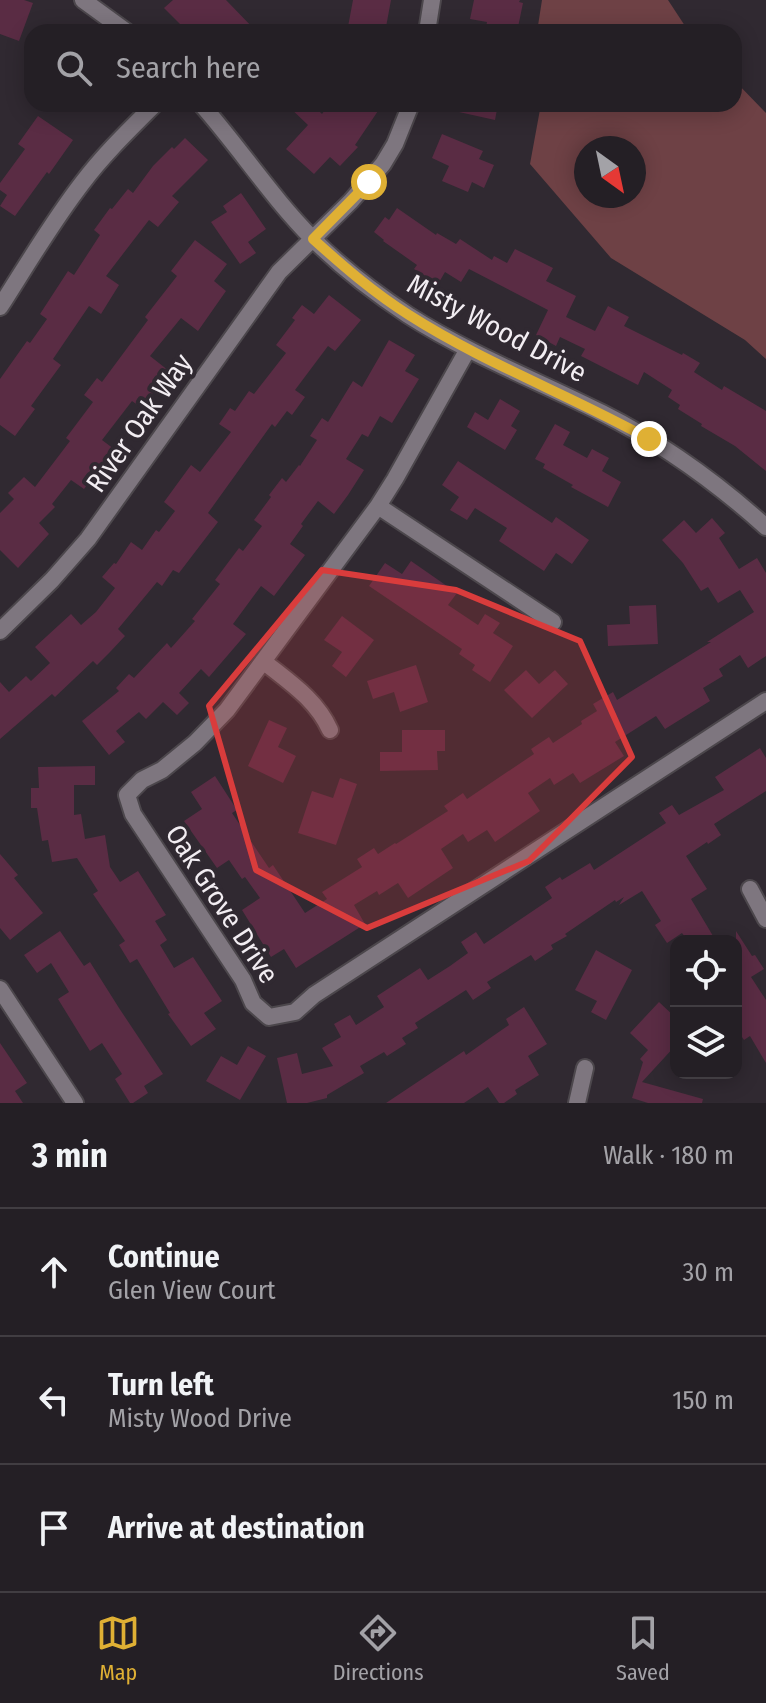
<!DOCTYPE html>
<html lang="en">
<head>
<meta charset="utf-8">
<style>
  body { margin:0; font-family:"Fira Sans Condensed",sans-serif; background:#302c32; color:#f1f3f6 }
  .controls { position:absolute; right:24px; bottom:24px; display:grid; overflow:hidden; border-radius:16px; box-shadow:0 4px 20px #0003 }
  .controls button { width:72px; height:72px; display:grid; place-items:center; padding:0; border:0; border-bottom:2px solid #413d42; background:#241f25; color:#f1f3f6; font:40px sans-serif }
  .compass { position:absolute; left:574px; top:136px; width:72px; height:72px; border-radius:50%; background:#241f25; box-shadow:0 4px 20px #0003; rotate:147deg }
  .stop { position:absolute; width:24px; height:24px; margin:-18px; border:6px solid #dfb034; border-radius:50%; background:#fff }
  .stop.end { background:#dfb034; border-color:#fff; box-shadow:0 2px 8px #0008 }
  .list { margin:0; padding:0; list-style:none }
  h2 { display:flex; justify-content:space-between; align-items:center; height:104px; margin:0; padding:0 32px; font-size:34px }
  h2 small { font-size:26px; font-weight:400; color:#a3a2a7 }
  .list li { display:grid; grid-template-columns:52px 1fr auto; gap:24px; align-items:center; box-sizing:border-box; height:128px; padding:0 32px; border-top:2px solid #413d42 }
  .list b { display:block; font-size:30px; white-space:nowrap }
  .list p { margin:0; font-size:26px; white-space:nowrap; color:#a3a2a7 }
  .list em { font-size:26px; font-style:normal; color:#a3a2a7 }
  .icon { flex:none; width:44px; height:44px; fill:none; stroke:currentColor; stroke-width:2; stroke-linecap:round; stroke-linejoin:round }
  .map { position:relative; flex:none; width:766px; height:1103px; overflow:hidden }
  .search { position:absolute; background:#241f25; box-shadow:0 4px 20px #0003; left:24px; right:24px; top:24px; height:88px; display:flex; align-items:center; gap:20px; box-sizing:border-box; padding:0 28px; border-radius:24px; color:#a3a2a7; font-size:30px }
  .sheet { height:488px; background:#241f25 }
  nav { display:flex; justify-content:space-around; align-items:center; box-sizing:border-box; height:112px; border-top:2px solid #413d42; background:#241f25; font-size:22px; color:#a3a2a7 }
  nav a { display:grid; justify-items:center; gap:4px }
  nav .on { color:#dfb034 }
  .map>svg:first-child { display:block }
</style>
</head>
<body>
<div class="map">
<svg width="766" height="1103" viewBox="0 0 766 1103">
  <rect width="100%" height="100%" fill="#302931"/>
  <!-- green -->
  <path fill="#6e4145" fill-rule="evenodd" d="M542,0H668L689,32H537Z
    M734,80L766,113V359L745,340L611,258L530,164L541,104H734ZM586,148H634V196H586Z"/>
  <!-- building -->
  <path fill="#5a2c44" d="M0,0H24L33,3L19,41L0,34Z
    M173,0H226L257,32H188L164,8Z
    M353,0H391L386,27L379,32H347Z
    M474,0H520L519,2L523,3L517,32H485L487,22L470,19Z
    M286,104H312L322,114L329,104H371L380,108L355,145L358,147L340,166L330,157L314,174L286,149L308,125Z
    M450,104H498L495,120L450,110Z
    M38,116L73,140L49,174L47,172L15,216L0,206L7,195L0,190V183L25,149L18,144Z
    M442,134L483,151L479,159L494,165L484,188L472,182L468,192L442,181L449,166L432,158Z
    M185,138L208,160L172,196L179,202L158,227L149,220L106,276L119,285L101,314L89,306L53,359L61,365L31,406L35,409L15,436L0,425V379L27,341L30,343L47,319L40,314L68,271L74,275L100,235L94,230L110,208L112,209L128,189L133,193L153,166L172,147L174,149Z
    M241,193L266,229L248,242L256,253L240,264L211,222L227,212L223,206Z
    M397,208L436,235L437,233L456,244L460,239L492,260L494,256L507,263L515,249L553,268L546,281L576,296L566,317L595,331L608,306L629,317L624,326L682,355L683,353L700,363L694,372L722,390L724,386L766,411V471L735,446L701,426L702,424L678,409L680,405L668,397L672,390L644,372L638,385L581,356L585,349L560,337L556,346L536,335L548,310L469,269L461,282L445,272L438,284L414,269L417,265L383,241L384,240L374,232L385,217L389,220Z
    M195,240L227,264L214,281L226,291L198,331L181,318L150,356L169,371L142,408L132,401L102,440L114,449L84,489L71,480L52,504L55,507L39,523L49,534L18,568L0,550V513L14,499L8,493L24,477L35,487L70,441L66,438L93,402L84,395L97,378L102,382L148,320L145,317L177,276L171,271Z
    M329,295L361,320L335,351L328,346L295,390L305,397L292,415L287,411L275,427L272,424L208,513L218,522L179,573L173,570L162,586L157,582L118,629L125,636L110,652L97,665L93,661L55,697L52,694L0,739V682L9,692L26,676L31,681L50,663L35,647L71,614L81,625L96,612L115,588L102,577L114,563L116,564L131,542L142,550L156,530L159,532L175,511L164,502L191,465L200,472L231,432L219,424L230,408L235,411L249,391L254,394L286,353L276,345L295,320L292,318L302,305L314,314Z
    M389,340L415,355L405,371L419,379L392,423L380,416L368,437L362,434L346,459L364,470L348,495L334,514L318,501L301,524L303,526L290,544L305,555L274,596L261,586L233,624L246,634L209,677L201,669L179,693L189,703L177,715L163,702L146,719L139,712L116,731L125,742L109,755L82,721L119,691L116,688L129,674L134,678L167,643L171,648L195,621L192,619L220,584L215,580L239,548L243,551L262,526L254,520L271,497L269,495L282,478L286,482L299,465L300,466L317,440L310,436L322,418L328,422L353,381L362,387Z
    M500,399L520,411L511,426L517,430L505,450L467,427L475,412L488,420Z
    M555,424L570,432L563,445L587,458L592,449L609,458L602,471L621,482L608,507L571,487L573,485L543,468L545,464L535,459Z
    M458,461L552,523L556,517L589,540L572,564L556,553L544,571L499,541L507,528L475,508L467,520L450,510L459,497L442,485Z
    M712,518L725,533L719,538L739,569L757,558L766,573V656L748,668L740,655L719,669L723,676L703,688L710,701L665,729L656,716L615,742L624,756L580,783L573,773L554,785L550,778L528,793L540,811L495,842L487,830L468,842L463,834L441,849L453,868L408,898L398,883L379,895L377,891L354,905L365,924L296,968L284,949L271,957L242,910L260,898L245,877L242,879L229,860L217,868L184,821L202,809L191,792L215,776L237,810L232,813L269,868L273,865L305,913L327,899L322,892L362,867L357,859L374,848L378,854L395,843L396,844L448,811L444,806L463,793L467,799L534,754L531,749L549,737L553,743L582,724L581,721L597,711L593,704L613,692L617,700L711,642H707L754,612L740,590L718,603L708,587L701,591L683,563L662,540L684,520L696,533Z
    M411,561L457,593L448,605L478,625L485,614L500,623L493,633L513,646L490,682L472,670L475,665L459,654L462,649L369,586L385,563L402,574Z
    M656,605L658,644L608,646L607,625L630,624L629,606Z
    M342,616L374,640L346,677L332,666L342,652L324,640Z
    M416,665L428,702L400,712L394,692L373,699L367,681Z
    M526,670L539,684L555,670L568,684L532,718L504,690Z
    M269,720L287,728L278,747L296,756L283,783L248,766Z
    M402,730H445V751H437L438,770L380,771V752H402Z
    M760,748L766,758V791L714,824L721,835L708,844L707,842L686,856L707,889L691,899L716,941H688L682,933L667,943L655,925L661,921L642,891L619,905L624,897L616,902L615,900L565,934L567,936L551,945L553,949L535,961L531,955L487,982L491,988L473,1000L466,990L415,1023L418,1028L402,1038L406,1044L387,1056L384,1052L360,1066L364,1073L327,1095V1098L307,1103H287L277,1058L297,1053L302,1074L333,1066L322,1048L341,1037L334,1024L350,1015L356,1025L384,1007L377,996L420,968L428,980L450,966L468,953L461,942L476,932L484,944L552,898L545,887L560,877L562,880L590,863L594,870L666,823L659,813L672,805L679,815L724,790L715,777Z
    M95,766V785H74V815L81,814L85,839L105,835L110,867L120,882L138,871L166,915L155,921L167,940L160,945L174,968L193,957L222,1001L204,1013L216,1029L191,1046L168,1014L170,1013L137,959L130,963L119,945L125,941L93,894L98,891L77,858L52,862L48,840L42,841L37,808H31V788H39L38,767Z
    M340,778L357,784L336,845L298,833L312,791L333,798Z
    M0,854L18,875L14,878L43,913L10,940L0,928Z
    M60,931L84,966L90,962L119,1008L163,1074L144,1086L148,1093L133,1103H130L115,1079L122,1074L102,1043L90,1051L58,999L69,992L51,963L37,973L24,955Z
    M736,931L752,956L755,955L764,969L751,977L766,1000V1063L750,1036L744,1040L736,1028Z
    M596,950L632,970L606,1020L591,1012L597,1001L575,990Z
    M659,1002L675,1017L671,1021L676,1026V1045L642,1082L703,1099L702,1103H648L632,1098L643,1062L640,1059L648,1050L630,1033Z
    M524,1007L547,1044L528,1056L539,1075L515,1090L517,1094L504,1103H499L488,1087L464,1103H386L464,1051L466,1055L493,1036L509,1025L506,1019Z
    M0,1043L27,1083L15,1091L23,1103H0Z
    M248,1046L266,1056L240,1100L206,1081L221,1056L237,1065Z"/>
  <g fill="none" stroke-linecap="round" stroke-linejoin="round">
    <defs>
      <path id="street" d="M83,0L127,32
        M427,32L432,0
        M201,104C240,148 272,198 313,239C342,268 375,293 408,315C469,354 538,381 602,413C662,443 716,482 766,527
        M0,307C27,265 52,222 83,182C104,154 130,129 155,104
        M468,349L395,479L378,506L227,710L195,743L162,770L142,780L127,795L133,814L243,980L253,1003L269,1017L295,1012L314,995L766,701
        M378,506L553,622
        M0,631L52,580L88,539L279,272L351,201L383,164L395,144L411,104
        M263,661C289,682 316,699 330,730
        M750,889L766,919
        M0,989L75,1103
        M577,1103L585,1068"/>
    </defs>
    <!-- street casing -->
    <use href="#street" stroke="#4c474c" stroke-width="20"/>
    <!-- street -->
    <use href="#street" stroke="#7e767f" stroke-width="16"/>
  </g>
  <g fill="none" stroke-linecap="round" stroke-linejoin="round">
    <!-- route -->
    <path stroke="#dfb034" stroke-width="10" d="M369,182L313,239C343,266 374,293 409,315C484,363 570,395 649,439"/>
  </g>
  <!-- marked area -->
  <path fill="#d93c3c" fill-opacity="0.2" stroke="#d93c3c" stroke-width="6" stroke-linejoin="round" d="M322,570L456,590L580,641L632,757L529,861L367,928L256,870L209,706Z"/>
  <g text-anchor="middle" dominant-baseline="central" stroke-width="8" stroke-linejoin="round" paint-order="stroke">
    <!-- street labels -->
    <g font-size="28" fill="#f2edf2" stroke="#302931">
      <text transform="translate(497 328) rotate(28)">Misty Wood Drive</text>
      <text transform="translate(139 423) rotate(-55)">River Oak Way</text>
      <text transform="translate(222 904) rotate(57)">Oak Grove Drive</text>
    </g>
  </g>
</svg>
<div class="controls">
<button><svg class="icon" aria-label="locate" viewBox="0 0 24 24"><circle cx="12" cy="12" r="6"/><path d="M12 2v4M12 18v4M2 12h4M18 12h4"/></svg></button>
<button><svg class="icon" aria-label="layers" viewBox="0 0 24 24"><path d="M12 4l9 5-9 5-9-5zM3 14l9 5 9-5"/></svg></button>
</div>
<svg class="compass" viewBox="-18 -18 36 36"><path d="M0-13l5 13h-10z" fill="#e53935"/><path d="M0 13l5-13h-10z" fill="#a3a2a7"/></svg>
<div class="stop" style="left:369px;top:182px"></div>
<div class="stop end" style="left:649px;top:439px"></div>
<div class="search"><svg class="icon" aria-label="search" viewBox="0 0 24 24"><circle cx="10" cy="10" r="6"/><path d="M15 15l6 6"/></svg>Search here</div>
</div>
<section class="sheet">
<h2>3 min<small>Walk · 180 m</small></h2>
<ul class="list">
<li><svg class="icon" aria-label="ahead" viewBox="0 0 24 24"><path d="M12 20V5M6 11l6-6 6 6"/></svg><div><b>Continue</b><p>Glen View Court</p></div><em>30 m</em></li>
<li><svg class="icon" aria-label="left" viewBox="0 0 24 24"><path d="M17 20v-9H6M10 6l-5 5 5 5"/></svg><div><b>Turn left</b><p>Misty Wood Drive</p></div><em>150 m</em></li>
<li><svg class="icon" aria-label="arrive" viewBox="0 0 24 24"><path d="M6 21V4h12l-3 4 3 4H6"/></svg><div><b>Arrive at destination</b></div></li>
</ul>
</section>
<nav>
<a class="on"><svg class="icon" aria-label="map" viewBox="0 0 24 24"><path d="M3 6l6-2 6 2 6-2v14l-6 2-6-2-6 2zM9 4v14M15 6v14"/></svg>Map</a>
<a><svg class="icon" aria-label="directions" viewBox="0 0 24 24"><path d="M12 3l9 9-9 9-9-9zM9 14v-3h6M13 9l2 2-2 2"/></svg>Directions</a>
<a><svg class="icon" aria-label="saved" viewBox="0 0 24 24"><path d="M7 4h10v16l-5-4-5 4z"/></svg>Saved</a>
</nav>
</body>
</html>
